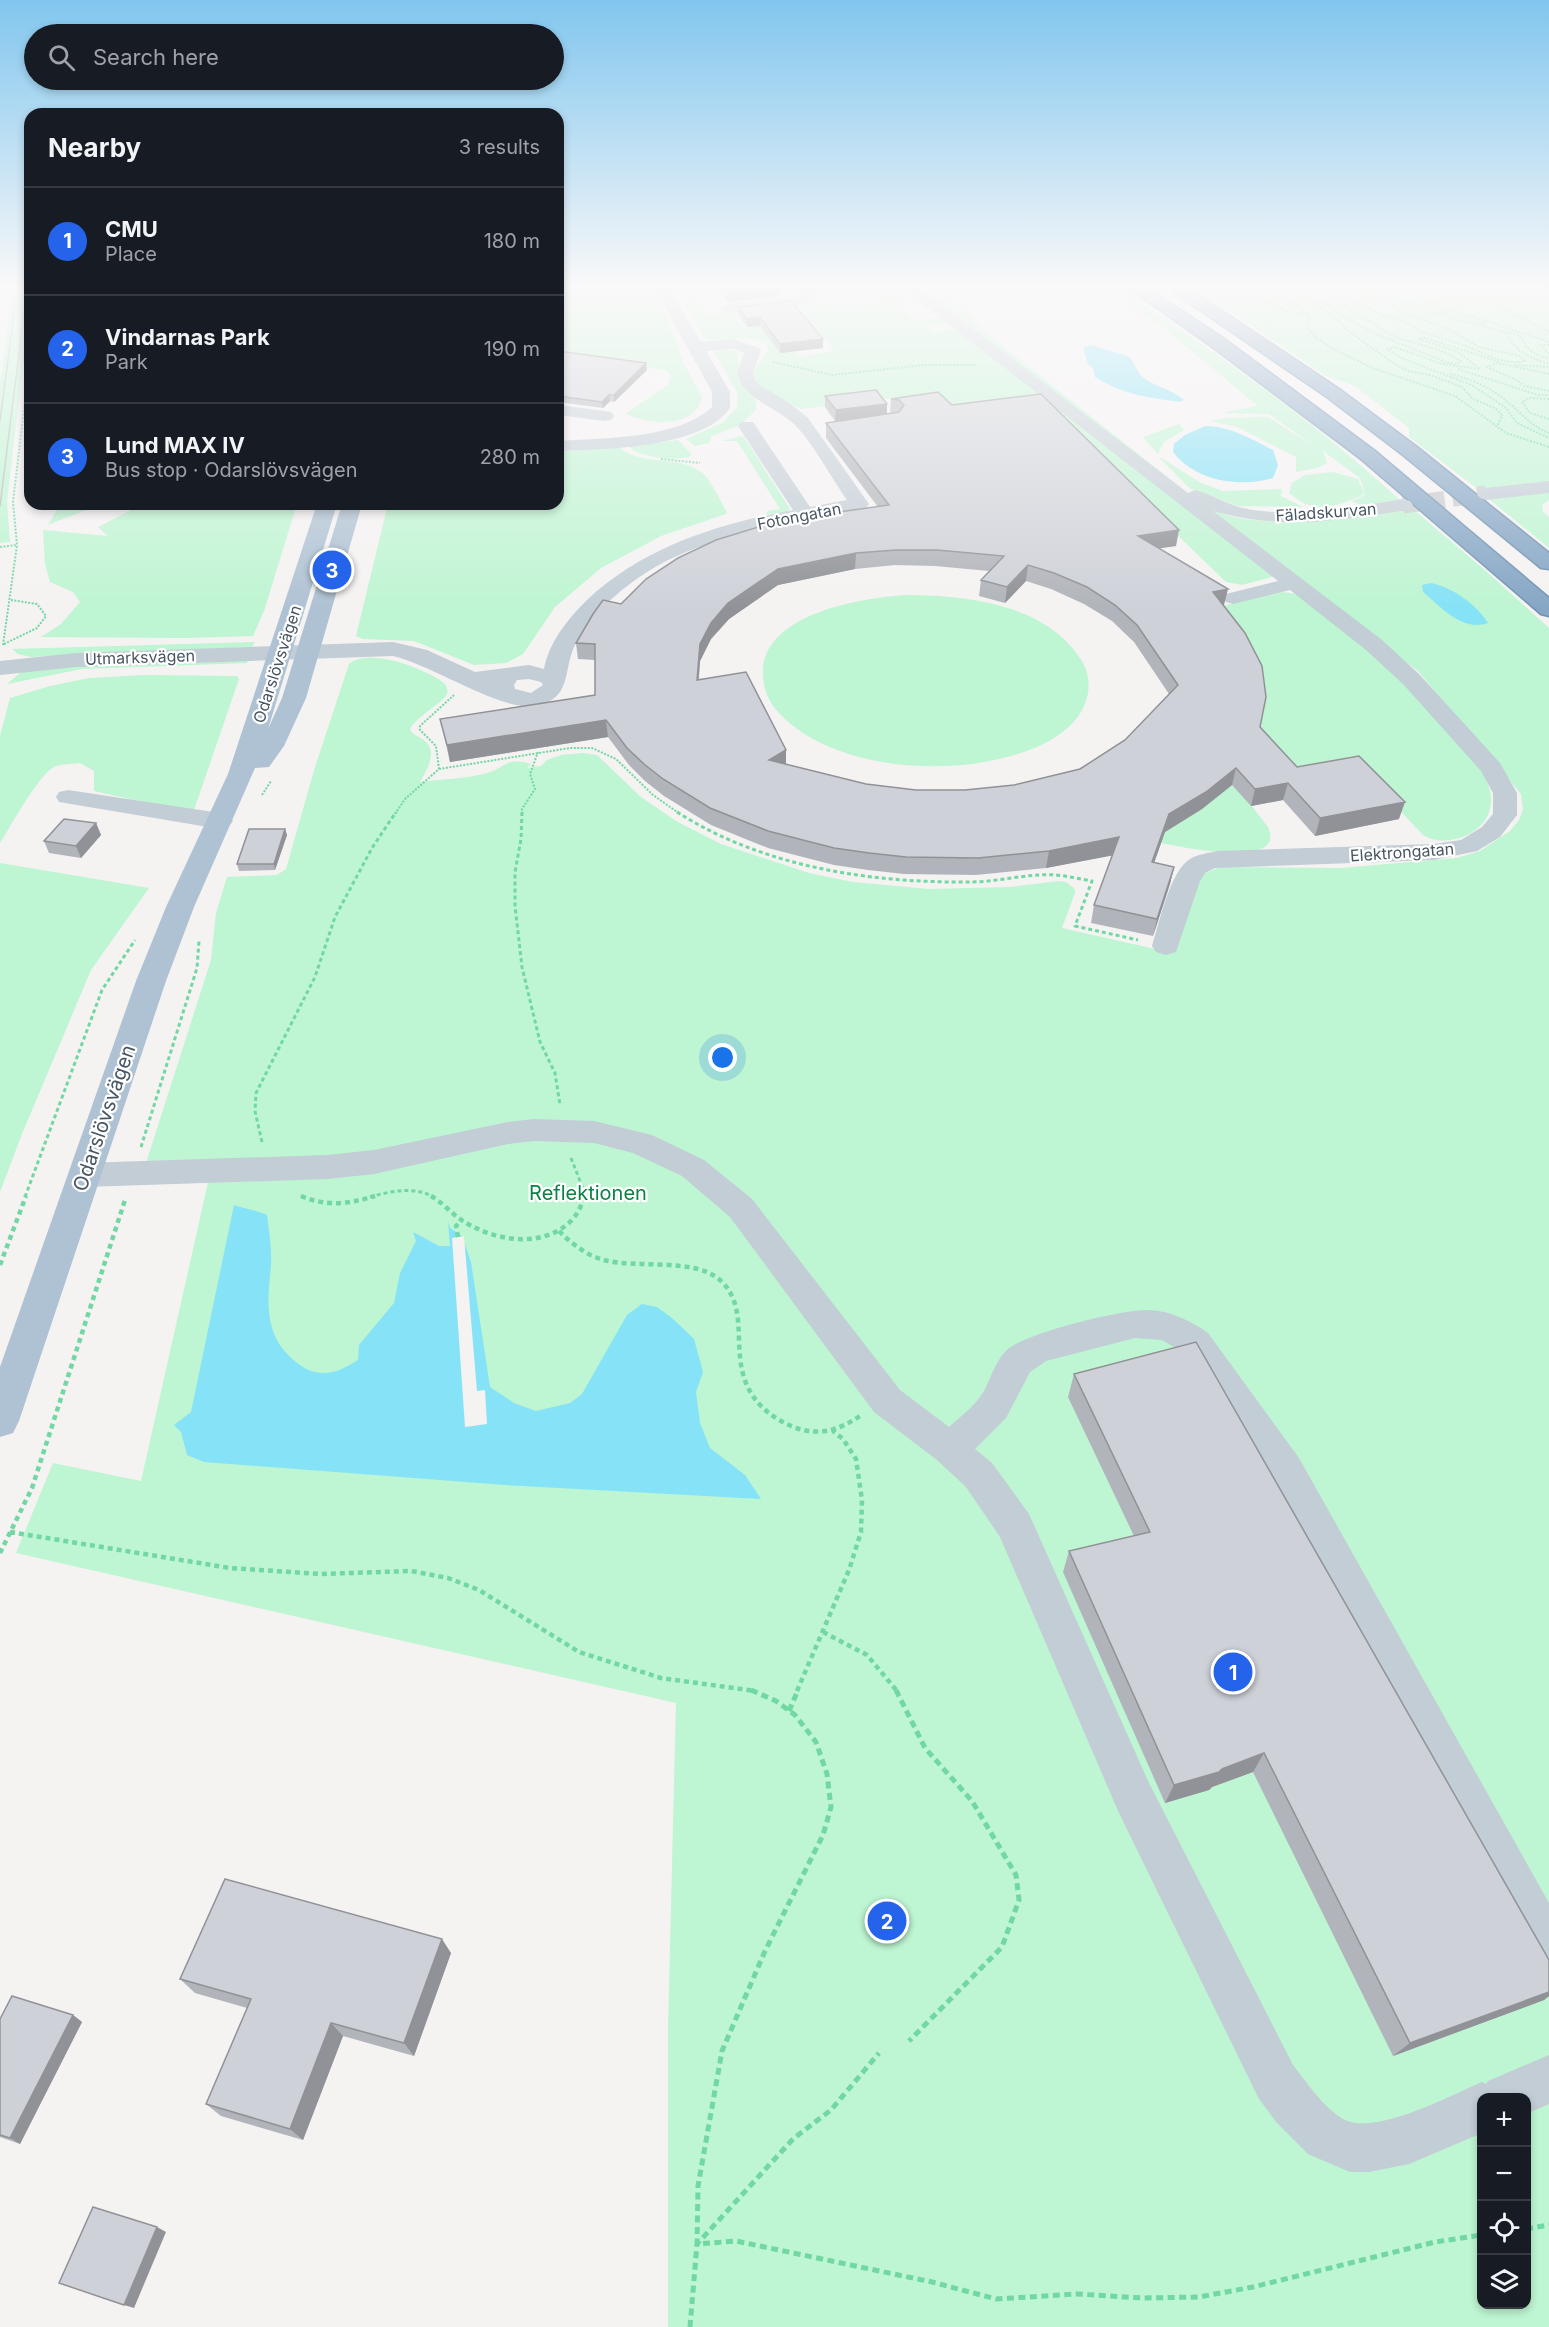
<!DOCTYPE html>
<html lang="en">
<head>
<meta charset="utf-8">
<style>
  body { margin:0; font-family:Inter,sans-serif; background:#20242c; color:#f1f3f6 }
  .controls { position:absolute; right:18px; bottom:18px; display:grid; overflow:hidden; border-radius:12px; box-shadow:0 3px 9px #0003 }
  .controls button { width:54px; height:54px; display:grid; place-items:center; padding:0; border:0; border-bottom:2px solid #363941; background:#171b24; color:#f1f3f6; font:30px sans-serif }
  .you { position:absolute; left:723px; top:1058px; width:21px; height:21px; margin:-15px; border:4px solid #fff; border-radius:50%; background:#1a73e8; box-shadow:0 0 0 9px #1a73e833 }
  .badge { display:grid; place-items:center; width:39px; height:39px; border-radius:50%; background:#2563eb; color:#fff; font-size:20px; font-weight:700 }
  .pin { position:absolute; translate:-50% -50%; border:3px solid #fff; box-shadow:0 2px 6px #0006 }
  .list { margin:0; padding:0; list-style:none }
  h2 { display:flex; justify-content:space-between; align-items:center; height:78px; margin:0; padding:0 24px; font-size:26px }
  h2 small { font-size:20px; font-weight:400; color:#9ea1a6 }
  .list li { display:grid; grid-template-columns:39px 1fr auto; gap:18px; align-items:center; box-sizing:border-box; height:108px; padding:0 24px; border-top:2px solid #363941 }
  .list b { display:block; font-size:22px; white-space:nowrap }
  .list p { margin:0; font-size:20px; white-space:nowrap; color:#9ea1a6 }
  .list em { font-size:20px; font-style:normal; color:#9ea1a6 }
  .icon { flex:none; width:33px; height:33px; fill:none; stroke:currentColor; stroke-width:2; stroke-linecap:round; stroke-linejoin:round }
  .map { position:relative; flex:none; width:1549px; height:2327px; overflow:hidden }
  .search { position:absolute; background:#171b24; box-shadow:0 3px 9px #0003; left:24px; top:24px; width:540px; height:66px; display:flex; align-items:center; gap:15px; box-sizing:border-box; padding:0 21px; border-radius:33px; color:#9ea1a6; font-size:22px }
  .panel { position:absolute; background:#171b24; box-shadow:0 3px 9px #0003; left:24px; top:108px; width:540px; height:402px; border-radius:18px }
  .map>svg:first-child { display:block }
</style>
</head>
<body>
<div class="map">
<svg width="1549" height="2327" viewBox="0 0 1549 2327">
  <rect width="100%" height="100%" fill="#f5f2f2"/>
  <!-- green -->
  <path fill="#bef5d2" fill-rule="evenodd" d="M10,284H30V306L7,502L10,542L0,543V382L12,297Z
    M575,284L649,285L659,296L684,364L702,397C694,430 649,424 625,414L668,385L671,375L665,370L558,356V302L562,297L588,298L597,287Z
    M866,284H899L933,309H927L919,302L898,304L913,320L943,317L951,323L927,326L932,332L958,329L1050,403L1273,574L1272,577L1242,585L1226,582L1139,498L934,421L911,396L801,409L765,390L754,378L755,369L768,350L767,344L748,338L709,340L704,337L681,297L690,291L706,314L733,312L743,328L797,322L793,351L800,357L834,351L798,305L835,301L840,306L882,302Z
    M910,284H926L952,300L997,342L1204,506C1259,535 1353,516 1414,510L1486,571L1549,628V2327H668V2028L676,1703L16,1553L53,1463L141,1481L213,1160L146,1163L211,960L216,913L227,877L277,875L286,869L315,767L349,664C369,647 427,669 445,684C447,688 448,690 447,694C443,703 417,716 410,729C413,736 419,736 425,741C438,753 427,769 420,782C441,779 466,779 487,773C507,767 505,757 531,764L527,768L541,766L547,760L561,755L583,753L597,755L641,797L676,821L721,844L809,873L853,882L929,889L1010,887L1059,881L1066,882L1075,889V893L1062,928L1173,953L1201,875L1220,867L1341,868L1457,858L1480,851L1510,831L1519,820L1523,809L1521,794L1418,671L1193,503ZM1482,2098H1526V2304H1482Z
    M1095,284H1112C1213,350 1312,419 1400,500L1360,505L1352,501L1365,495L1360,478L1323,451L1327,463L1317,468L1296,472V457L1237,427L1211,421L1224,418L1268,417L1314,446L1269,414L1220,413L1258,406L1161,326Z
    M1185,284H1549V485L1482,492L1409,437V428L1355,386L1327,376L1314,368L1231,312Z
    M723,350L736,351L738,354V379L756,400V410L740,425L712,436L709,443L695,446L686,439L722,423L737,407L738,394L716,355L715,352Z
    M1179,424L1184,430L1164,442L1158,454L1143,437Z
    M740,436L744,437L790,509L786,513L766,514L768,511L780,509L737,441H722Z
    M678,440L692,454L689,457C672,461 641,458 628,446Z
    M619,447C641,467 677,454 701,472C712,480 719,500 727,512L726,514L661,536L601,568L555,607L523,654L506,663L474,665L414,641L363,639L356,636L388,504H558V452Z
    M1158,456L1201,483L1223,491L1282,489L1281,496L1303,507L1238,506L1189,488Z
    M1333,472L1358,479L1364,494C1347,503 1324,511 1306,504C1300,502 1294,496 1289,493L1292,483L1305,475Z
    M1549,491V500L1542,505L1543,512L1549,517V548L1489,499Z
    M55,504H94L91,508L48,525L56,511Z
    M143,504H297L264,611L253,636L185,638L41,637L61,624L80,602L73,592L50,582L45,564L43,530L108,536L98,527Z
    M1283,592L1298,594C1324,614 1354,633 1377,656C1399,677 1419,700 1440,722C1459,742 1483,763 1490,791C1494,809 1486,824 1471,833C1456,841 1438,844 1423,835L1362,770L1292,784L1255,744L1204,610Z
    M905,595C966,595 1049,604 1083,663C1093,681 1089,702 1077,718C1057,743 1023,754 994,760C928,775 829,765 780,714C768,702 762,686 763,669C767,613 862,598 905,595Z
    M255,642L252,647L31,657L18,654L12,649Z
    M248,659L247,663L82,669L7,684L20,673L35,668Z
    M143,675L237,676L239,679L193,813L94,791V771L80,763C72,764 63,764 56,766C39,773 11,826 0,843V736L10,698L50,686L89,678Z
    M1233,782L1268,827C1288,871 1178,846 1161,843L1165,832L1202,809Z
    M0,863L149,888L91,970L22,1134L0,1192Z"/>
  <!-- water -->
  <path fill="#86e2f6" d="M1091,345L1128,356C1136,362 1135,372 1145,379C1157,387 1173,390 1184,400L1180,402C1146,397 1124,395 1095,377L1093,368L1088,364L1083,348Z
    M1205,426C1230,426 1251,439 1273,450L1278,465L1273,478C1240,488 1195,481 1173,452L1174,444L1185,435Z
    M1431,583C1453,588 1475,603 1488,623C1462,632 1441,607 1423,592L1422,585Z
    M234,1205C245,1209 256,1210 267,1215C269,1231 272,1249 271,1266C267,1304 263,1339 300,1365C320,1379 338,1373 358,1360L359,1345L394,1303L400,1273L416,1241L413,1232L439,1246H450L448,1222L450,1228L462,1236L471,1262L490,1387L514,1403L536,1411L570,1403L582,1394L627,1315L642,1304L657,1307L672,1318L694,1339L703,1372L696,1392L700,1423L710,1448L745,1475L761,1499L505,1485L204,1462L187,1455L181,1432L174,1425L191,1412Z"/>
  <!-- pier -->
  <path fill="#f5f2f2" d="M464,1236L477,1391L485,1390L487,1424L465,1427L452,1238Z"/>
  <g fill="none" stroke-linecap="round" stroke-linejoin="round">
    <!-- minor-tunnel -->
    <path stroke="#cacbce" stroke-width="17" stroke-dasharray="17 8" stroke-linecap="butt" d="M1403,505L1486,494"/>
    <defs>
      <path id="highway" d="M1123,284H1141L1223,338L1375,451L1549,598V616L1541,614L1361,459L1211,346Z
        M1182,286L1188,288L1339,389L1417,447L1549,553V569L1541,568L1403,455L1327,397L1176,294L1174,291Z"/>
    </defs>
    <!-- highway casing -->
    <use href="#highway" stroke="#7091b1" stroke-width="3"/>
    <!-- path-far3 -->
    <path stroke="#71d7a3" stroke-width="2" stroke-dasharray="2 1.5" stroke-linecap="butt" d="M1229,284C1255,294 1277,313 1306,314
      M1251,284L1274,288
      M1270,284L1307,313L1309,320L1307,326L1316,338L1339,352L1373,368L1455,396L1506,433L1549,447
      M1314,284L1330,290
      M1337,284L1355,295L1337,291
      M1349,284L1383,293
      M1370,284H1379
      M1383,284L1416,298L1549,342
      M1439,284L1488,295L1497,292L1505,284
      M1391,295L1445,315
      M1488,295L1499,306L1549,332
      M1318,302L1314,294L1320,287
      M1431,305L1451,315L1471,319
      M1470,321L1486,324
      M1507,331L1520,336C1526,349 1535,356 1549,358
      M1549,345H1541L1549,354
      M773,362L832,375L925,365H976
      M1499,362L1423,337L1419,339L1458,352L1480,369L1442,364L1395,347L1387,349L1406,360L1472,385L1506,408L1517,423L1549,438
      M1515,365L1549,367
      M1458,369L1538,395H1549
      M1450,374C1473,379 1493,389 1510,404C1523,415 1533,427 1549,433
      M1549,374L1497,363L1487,367L1517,380L1524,386L1549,391
      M1549,399L1530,398L1522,402L1530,413L1549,419
      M1498,425L1502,415L1495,408L1473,399L1462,387L1430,375L1408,371L1395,364L1348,331L1333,315L1314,304H1329L1339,314L1376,334L1446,362L1457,364L1461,361L1440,350L1397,338L1323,293C1342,293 1361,304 1378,313C1387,318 1399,319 1408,323C1413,325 1416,329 1420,331C1436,337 1452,341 1468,347C1487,354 1504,366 1525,361L1520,356L1479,347L1446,328L1404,313L1380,299V296L1388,297L1425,312L1505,332C1518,353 1526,356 1549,364
      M661,459L700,463
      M0,547L17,545
      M4,644L37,628L46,616L37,604L11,600
      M3,645L17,545L13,502L30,357
      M439,769L570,748H592L616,759L653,795L680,814
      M262,795L271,781
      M395,814L405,799L439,769L436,746L420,730V726L454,695
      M522,814V809L535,789L530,774L538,752"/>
    <!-- path-far2 -->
    <path stroke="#71d7a3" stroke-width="3" stroke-dasharray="4 3" stroke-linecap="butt" d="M522,812L521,839L515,872V906L522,967L540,1042L555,1073L560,1105
      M677,812C763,867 870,883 970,882C998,882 1028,873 1056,875C1068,876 1080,879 1092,881L1075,926L1138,940
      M262,1142L255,1111L256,1093L315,977L335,917L372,848L396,812
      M141,1147L197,968L199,941
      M571,1158L582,1186L583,1197
      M301,1196L304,1197
      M25,1197L102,990L135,940
      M370,1197C391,1191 414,1186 434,1197"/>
    <!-- path-far1 -->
    <path stroke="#71d7a3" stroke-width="4.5" stroke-dasharray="5 4" stroke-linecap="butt" d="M301,1196C328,1207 348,1204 375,1196
      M431,1196C442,1202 450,1212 460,1219C488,1238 530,1248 561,1229C573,1221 582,1210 583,1196
      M559,1231C572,1244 586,1255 604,1260C637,1269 694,1257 720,1280C756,1313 721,1364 761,1406C771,1416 783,1423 796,1428C821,1436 839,1430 860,1416
      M458,1237L456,1226L462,1220
      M0,1265L26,1196
      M10,1532L230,1568L320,1574L411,1571L448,1578L479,1590L579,1652L661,1678L755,1691
      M0,1553L32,1488L125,1200
      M823,1632L867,1655L897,1691
      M797,1691L849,1570L861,1532L862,1500L856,1459L843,1439L833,1431"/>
    <!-- path -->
    <path stroke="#71d7a3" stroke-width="5" stroke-dasharray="7 4.5" stroke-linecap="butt" d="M751,1690L776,1701L795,1715L816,1742L827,1774L831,1807L823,1835L765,1951L722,2051L698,2186L697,2244L736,2241L932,2282L996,2299L1077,2294L1143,2298L1199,2297L1253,2287L1435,2242L1482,2235
      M896,1690L925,1748L972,1801L1016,1875L1019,1900L1002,1947L909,2041
      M789,1711L798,1690
      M1526,2229L1549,2225
      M690,2327L697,2244L793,2139L831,2110L879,2053"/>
    <!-- minor -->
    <path fill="#c2cdd5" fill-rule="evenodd" d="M648,284H710L703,289L671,292L701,342L733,339L759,348L761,351L753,373L755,380L761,386L791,404L808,418L869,504L866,508C781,529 694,531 622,590C605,604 587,621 577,641C561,669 575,700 533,706C499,710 432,665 393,656L76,667L0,675V661L76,653L393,642L427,650L475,672L529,665L544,669C549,642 568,619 587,600C644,547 717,524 793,510L738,426L741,422H753L810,507L847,500C833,480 811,440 794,424C776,407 743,399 737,373L744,353L733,349L706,351L730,392V408C701,449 604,449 558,451V441C604,438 678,439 712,407V392L662,301ZM529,679L541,682L543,685L531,693L515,689L514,685L517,680Z
      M798,284H812L821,296L806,305L728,314L720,309L728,304L802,296L804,295Z
      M897,284H914L1188,493L1195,490C1211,494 1226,504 1243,508C1294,519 1351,507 1403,499L1410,501L1413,505L1410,509L1403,511C1334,521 1281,530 1213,511L1382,640L1419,674L1500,763L1517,793V815L1500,837L1477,851L1434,860L1215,868L1205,873L1200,881L1176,952L1166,955L1156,952L1152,946C1159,924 1170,871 1190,859C1198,854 1209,853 1218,851L1434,844L1461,840L1482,827L1493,814V793L1481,771L1403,684L1366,650L1290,590L1233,604L1226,602L1223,598L1226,594L1278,581Z
      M558,405L605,411L611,412L614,416L611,420L605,421L558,415Z
      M1549,481V493L1486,500L1479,498L1477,494L1479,490L1486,488Z
      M68,790L220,813L229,816L233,821L229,826L220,829L59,802L56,797L59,792Z
      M534,1119L594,1121L652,1135L704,1160L752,1199L900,1390L949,1427C961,1416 976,1405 984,1391C991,1378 995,1362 1006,1351C1023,1333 1124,1309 1149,1310C1171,1311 1191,1321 1208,1333L1299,1458L1549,1903V1971L1533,1964L1273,1482L1184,1353L1162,1340L1135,1338L1046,1361L1030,1372L1006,1418L975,1449L992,1463L1029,1514L1149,1783L1293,2065C1307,2083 1323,2107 1343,2119C1373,2137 1452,2095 1482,2082L1486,2084L1488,2081L1549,2055V2104L1526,2114V2098H1482V2133L1409,2164L1369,2172H1350L1308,2154L1277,2123L1259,2099L1119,1813L1000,1537L966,1487L937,1460L874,1412L730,1217L682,1176L633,1153L594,1143L534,1141L508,1144L374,1174L328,1179L84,1187L73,1183L68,1175L73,1167L84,1163L328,1155L374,1150L508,1122Z"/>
    <!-- major -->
    <path fill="#afc2d3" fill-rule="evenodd" d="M317,504H337L268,729L282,698L342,504H362L306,698L284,746L269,767L255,768L194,907L166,981L19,1421L13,1433L0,1437V1367L136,981L166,907L228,774Z"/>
    <!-- highway -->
    <use href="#highway" fill="#85a6c5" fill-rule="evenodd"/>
    <!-- tram -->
    <path stroke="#b4b7bd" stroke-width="1.5" d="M0,421L15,306L14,284
      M0,506L25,305L24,284"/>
  </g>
  <!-- wall -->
  <path fill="#b1b4ba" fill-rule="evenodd" d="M716,284H779V296L727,302L716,287Z
    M738,307L823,348L780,353L760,326L747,327L738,315Z
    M558,351L647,370L614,402L610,401L603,408L558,402Z
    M825,396L887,414H890L891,399L952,405L1176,546L1158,548L1224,605V606L1260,727L1297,767L1399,819L1315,836L1283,800L1251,806L1232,785L1202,809L1165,832L1154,863L1174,867L1170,884L1153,936L1091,923L1094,905L1112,855L1046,868L976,875L904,874L868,870L834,865L768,848L711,825L664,796L645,781L629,765L608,737L450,762L440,719L595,695V660L578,659L576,643L621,604L878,507L826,438V423L835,421L825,407ZM895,565L935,566L989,571L981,580L979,596L1005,603L1026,581L1051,589L1084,604L1112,621L1134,642L1169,694L1125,740L1080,769L1014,785L965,790H916L866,784L786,764L699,679L700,661L711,639L729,619L778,585L855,569Z
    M96,823L101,835L81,858L49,853L44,841Z
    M285,829L287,835L275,870L239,871L237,864Z
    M1074,1374L1549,1960V1996L1544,2000L1393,2056L1253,1772L1212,1787L1209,1790L1165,1803L1063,1572L1069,1551L1134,1536L1068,1397Z
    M451,1953L414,2056L343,2036L303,2140L221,2116L206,2104L247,2008L195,1993L180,1979Z
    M73,2015L82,2022L20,2144L0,2137V2019Z"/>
  <!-- shaded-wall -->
  <path fill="#909297" d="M760,284H779V296L727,302V287Z
    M760,317V326L747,327V319Z
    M823,339V348L780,353V344Z
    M646,363L647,370L614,402V395Z
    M609,395L610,401L603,408L602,402Z
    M887,404V414L835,421L836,410Z
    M1179,530L1176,546L1135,552L1138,536Z
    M856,553L855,569L778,585L729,619L711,639L700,661L697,696V680L700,644L711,623L728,603L778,569Z
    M1028,565L1026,581L1005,603L1007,587Z
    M1228,589L1224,605L1209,609L1213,592Z
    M606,720L608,737L450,762L447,745Z
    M786,750V767L769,760Z
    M1236,768L1232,785L1202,809L1165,832L1148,880L1152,862L1169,814Z
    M1288,783L1283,800L1251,806L1255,789Z
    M1405,802L1399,819L1315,836L1320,818Z
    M96,823L101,835L81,858L76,846Z
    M285,829L287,835L275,870L274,864Z
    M1119,837L1115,855L1046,868L1049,851Z
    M1174,867L1170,884L1153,936L1157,919Z
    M1264,1753L1253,1772L1212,1787L1209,1790L1165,1803L1174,1785Z
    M442,1939L451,1953L414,2056L404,2043Z
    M1549,1992V1996L1544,2000L1393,2056L1410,2043Z
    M73,2015L82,2022L20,2144L10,2138Z
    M331,2023L343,2036L303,2140L290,2129Z
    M157,2227L166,2232L134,2308L124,2305Z"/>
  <!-- building -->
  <path fill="#ced1d8" stroke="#909297" stroke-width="1.5" fill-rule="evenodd" d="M724,284H760L727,287Z
    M791,301L823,339L780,344L760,317L747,319L738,307Z
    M558,351L646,363L614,395H609L602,402L558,396Z
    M876,390L887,404L836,410L825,396Z
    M938,392L952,405L1041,394L1179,530L1138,536L1228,589L1213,592L1245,633L1262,666L1266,697L1260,727L1297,767L1359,756L1405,802L1320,818L1288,783L1255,789L1236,768L1206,792L1169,814L1152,862L1174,867L1157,919L1094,905L1119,837L1049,851L978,858L906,857L869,853L834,848L768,831L710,808L663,779L644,764L627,748L606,720L447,745L440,719L595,695V644L576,643L593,614L603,600L621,604L646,579L678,558L716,540L781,520L889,505L826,423L899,412L904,405L899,400L891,399ZM896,550H937L1004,556L981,580L1007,587L1028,565L1054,573L1087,587L1115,605L1137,625L1178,685L1125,740L1080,769L1014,785L965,790H916L866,784L769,760L786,750L746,672L697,680L700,644L711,623L728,603L778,569L856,553Z
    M64,819L96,823L76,846L44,841Z
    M249,829H285L274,864H237Z
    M1196,1342L1549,1960V1992L1410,2043L1264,1753L1222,1769L1219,1772L1174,1785L1069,1551L1150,1532L1074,1374Z
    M225,1879L442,1939L404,2043L331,2023L290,2129L206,2104L251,1999L180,1979Z
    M12,1996L73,2015L10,2138L0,2135V2019Z
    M93,2207L157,2227L124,2305L59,2283Z"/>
  <!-- sky -->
  <linearGradient id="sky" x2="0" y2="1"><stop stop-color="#81c6ee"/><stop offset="0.47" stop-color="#faf9f9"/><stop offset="1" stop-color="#faf9f9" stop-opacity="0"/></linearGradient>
  <rect width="1549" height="610" fill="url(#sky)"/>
  <g text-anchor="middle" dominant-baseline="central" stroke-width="4.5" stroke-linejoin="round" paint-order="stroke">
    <!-- far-street labels -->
    <g font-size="16" fill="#475662" stroke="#fff">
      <text transform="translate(1326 512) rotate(-4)">Fäladskurvan</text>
      <text transform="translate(799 516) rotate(-11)">Fotongatan</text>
      <text transform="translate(140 657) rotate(-2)">Utmarksvägen</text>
      <text transform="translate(277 664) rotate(-72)">Odarslövsvägen</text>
      <text transform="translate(1402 852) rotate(-4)">Elektrongatan</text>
    </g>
    <!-- street labels -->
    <g font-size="20" fill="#475662" stroke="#fff">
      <text transform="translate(104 1118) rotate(-71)">Odarslövsvägen</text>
    </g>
    <!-- park labels -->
    <g font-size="20" fill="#0d8245" stroke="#fff">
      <text x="588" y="1193">Reflektionen</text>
    </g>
  </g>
</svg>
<div class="controls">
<button>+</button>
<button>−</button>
<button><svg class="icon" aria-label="locate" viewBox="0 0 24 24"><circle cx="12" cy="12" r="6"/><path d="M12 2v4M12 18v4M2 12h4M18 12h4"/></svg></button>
<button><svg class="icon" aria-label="layers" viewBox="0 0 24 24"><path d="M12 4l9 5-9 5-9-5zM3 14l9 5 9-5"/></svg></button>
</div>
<div class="you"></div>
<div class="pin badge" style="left:1233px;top:1672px">1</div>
<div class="pin badge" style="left:887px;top:1921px">2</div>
<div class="pin badge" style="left:332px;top:570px">3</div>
<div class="search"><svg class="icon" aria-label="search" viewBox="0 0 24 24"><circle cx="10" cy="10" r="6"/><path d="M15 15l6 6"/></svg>Search here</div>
<section class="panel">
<h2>Nearby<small>3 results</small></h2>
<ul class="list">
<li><span class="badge">1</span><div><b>CMU</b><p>Place</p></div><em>180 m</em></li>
<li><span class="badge">2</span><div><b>Vindarnas Park</b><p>Park</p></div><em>190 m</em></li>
<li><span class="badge">3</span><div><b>Lund MAX IV</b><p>Bus stop · Odarslövsvägen</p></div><em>280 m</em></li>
</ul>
</section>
</div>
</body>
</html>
